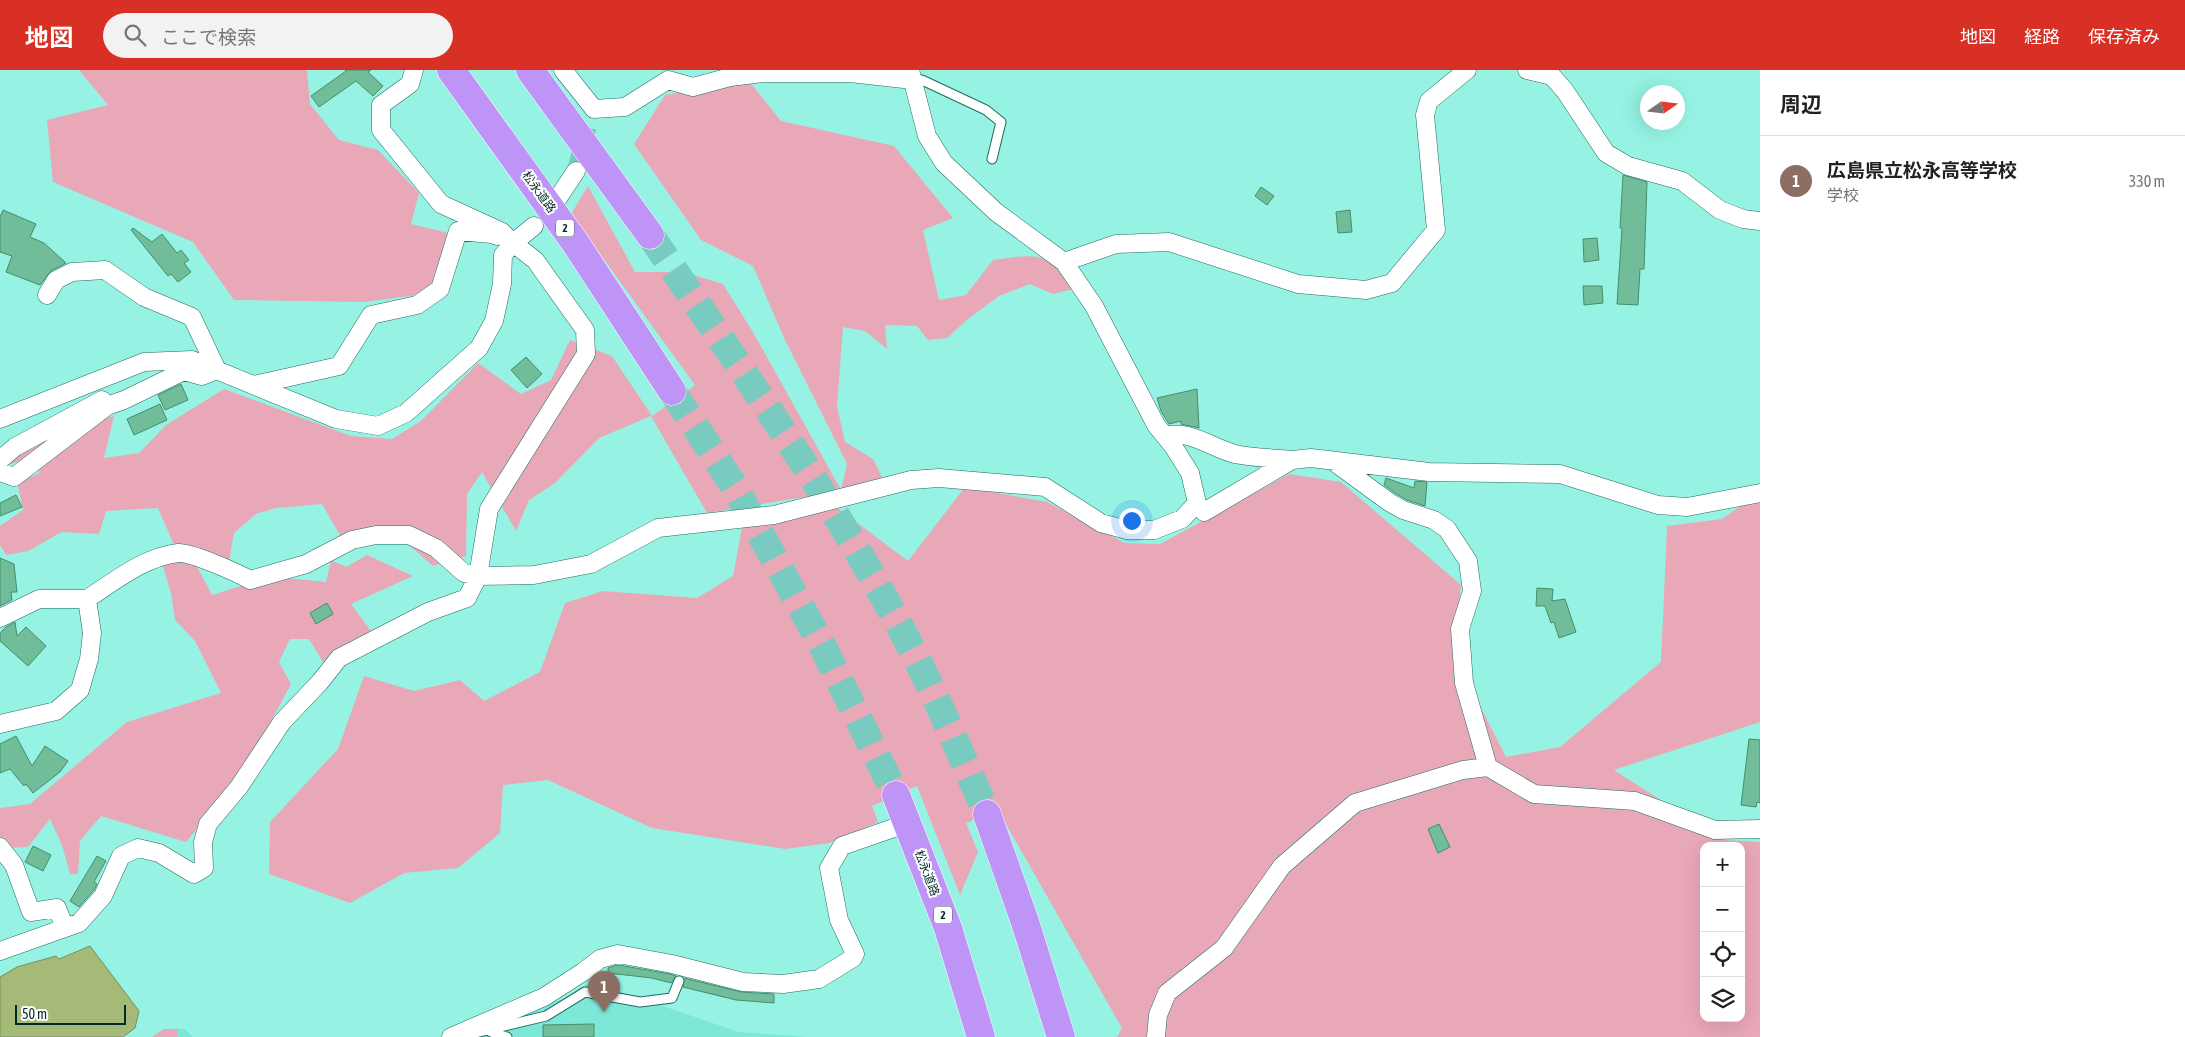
<!DOCTYPE html>
<html lang="ja">
<head>
<meta charset="utf-8">
<style>
  body { margin:0; font-family:"Asap Condensed","Noto Sans JP",sans-serif; background:#f2f2f2; color:#222 }
  .controls { position:absolute; right:15px; bottom:15px; display:grid; overflow:hidden; border-radius:10px; box-shadow:0 5px 20px #0002 }
  .controls button { width:45px; height:45px; display:grid; place-items:center; padding:0; border:0; border-bottom:1px solid #e0e0e0; background:#fff; color:#222; font:25px sans-serif }
  .compass { position:absolute; left:1640px; top:15px; width:45px; height:45px; border-radius:50%; background:#fff; box-shadow:0 5px 20px #0002; rotate:76deg }
  .scale { position:absolute; left:15px; bottom:12px; width:111px; box-sizing:border-box; padding-left:5px; border:2px solid #002a25; border-top:0; font-size:14px; line-height:18px; white-space:nowrap; color:#002a25; -webkit-text-stroke:4px #fff; paint-order:stroke }
  .you { position:absolute; left:1131px; top:450px; width:18px; height:18px; margin:-12px; border:4px solid #fff; border-radius:50%; background:#1a73e8; box-shadow:0 0 0 8px #1a73e833 }
  .badge { display:grid; place-items:center; width:32px; height:32px; border-radius:50%; background:#d93025; color:#fff; font-size:16px; font-weight:700 }
  .pin { position:absolute; translate:-50% -41px; filter:drop-shadow(0 1px 2px #0008) }
  .pin::after { content:''; position:absolute; top:26px; width:18px; height:15px; background:inherit; clip-path:polygon(0 0,100% 0,50% 100%) }
  .list { margin:0; padding:0; list-style:none }
  h2 { display:flex; justify-content:space-between; align-items:center; height:65px; margin:0; padding:0 20px; font-size:21px }
  h2 small { font-size:16px; font-weight:400; color:#767676 }
  .list li { display:grid; grid-template-columns:32px 1fr auto; gap:15px; align-items:center; box-sizing:border-box; height:90px; padding:0 20px; border-top:1px solid #e0e0e0 }
  .list b { display:block; font-size:19px; white-space:nowrap }
  .list p { margin:0; font-size:16px; white-space:nowrap; color:#767676 }
  .list em { font-size:16px; font-style:normal; color:#767676 }
  .icon { flex:none; width:28px; height:28px; fill:none; stroke:currentColor; stroke-width:2; stroke-linecap:round; stroke-linejoin:round }
  .map { position:relative; flex:none; width:1760px; height:967px; overflow:hidden }
  header { display:flex; align-items:center; gap:30px; box-sizing:border-box; height:70px; padding:0 25px; background:#d93025; color:#fff }
  header strong { font-size:24px }
  nav { display:flex; gap:28px; margin-inline-start:auto; font-size:18px }
  .search { width:350px; height:45px; background:#f2f2f2; display:flex; align-items:center; gap:12px; box-sizing:border-box; padding:0 18px; border-radius:28px; color:#767676; font-size:19px }
  main { display:flex }
  aside { flex:1; background:#fff }
  .map>svg:first-child { display:block }
</style>
</head>
<body>
<header>
<strong>地図</strong>
<div class="search"><svg class="icon" aria-label="search" viewBox="0 0 24 24"><circle cx="10" cy="10" r="6"/><path d="M15 15l6 6"/></svg>ここで検索</div>
<nav><a>地図</a><a>経路</a><a>保存済み</a></nav>
</header>
<main>
<div class="map">
<svg width="1760" height="967" viewBox="0 0 1760 967">
  <rect width="100%" height="100%" fill="#96f3e4"/>
  <!-- built -->
  <path fill="#7ee8d8" d="M601,910L613,919L739,962L808,967H476L553,931L563,930L581,917Z
    M164,959H185L193,967H152Z"/>
  <!-- green -->
  <path fill="#e9a8b8" fill-rule="evenodd" d="M79,0H307L310,34L339,70L378,80L419,123L411,154L448,163L439,208L425,224L364,232L234,230L193,172L53,112L47,50L108,35Z
    M749,11L781,51L894,76L953,148L923,160L939,230L966,225L993,190C1015,187 1044,180 1061,199C1066,204 1069,213 1073,219L1053,224L1030,214L999,226L968,249L947,268L928,270L917,256L885,255L887,279L865,261L843,257L837,336L845,372L873,389L883,409L841,421L707,443L651,346L599,368L555,413L529,430L516,461L482,402L467,424L466,486L433,496L403,470L341,467L322,434L276,438L256,444L234,463L229,492L174,475L158,438L106,441L99,464L62,462L28,481L6,485L0,475V456L23,440L17,412L40,403L32,386L11,394L10,385L76,354L114,346L104,388L139,383L166,355L224,319L351,366L392,369L421,351L478,293L521,324L551,310L570,270L612,286L652,346L695,315L571,144L588,116L635,202H684L723,214L754,264L841,420L847,394L785,270L753,196L701,170L634,74L665,25Z
    M1289,404L1341,412L1461,515L1453,583L1506,687L1560,677L1661,592L1667,456L1722,449L1760,422V652L1614,700L1723,770L1760,772V967H1117L1122,958L998,740L966,753L978,782L960,825L917,716L872,736L878,752L830,773L785,779L652,758L548,710L503,715L500,763L458,798L404,803L350,833L269,804L270,752L338,679L364,606L414,621L460,610L484,631L540,602L565,533L603,521L697,528L733,506L742,457L835,436L908,491L965,417L1047,432L1125,473L1160,474ZM1704,776H1741V948H1704Z
    M367,485L413,506L351,534L371,561L347,575L323,592L309,569H290L279,592L291,614L242,705L186,772L101,746L80,771L78,804H70L62,775L50,749L28,777L9,778L0,766V738L30,734L127,652L221,623L195,571L175,550L171,523L162,493L194,491L212,525L247,514L286,508L326,512L331,490L346,497Z
    M164,959H178L177,967H152Z"/>
  <!-- water -->
  <path fill="#a5ba77" stroke="#748f5e" d="M90,876L139,941L135,958L123,967H0V907L17,897L56,886L59,889Z"/>
  <!-- building -->
  <path fill="#71bd9a" stroke="#428e6d" d="M345,0H371L368,2L383,16L373,26L356,11L319,37L311,26L346,1Z
    M1623,105L1647,112L1644,199H1640L1638,235L1617,234L1622,158H1620Z
    M1261,117L1274,126L1267,135L1255,126Z
    M3,140L36,154L30,167L44,173L66,193L51,201L40,215L6,202L12,186L0,182V147Z
    M1350,140L1352,162L1338,163L1336,142Z
    M133,158L152,172L162,164L177,183L181,180L189,190L184,193L191,202L178,212L171,204L168,206L131,160Z
    M1597,168L1599,190L1584,192L1583,169Z
    M1583,216H1602L1603,233L1584,235Z
    M526,287L542,304L527,318L511,300Z
    M181,314L188,330L165,340L158,325Z
    M1197,319L1199,358L1181,354V351L1169,354L1161,341L1157,328Z
    M160,334L167,350L134,365L127,349Z
    M1386,408L1414,418L1415,411L1427,412L1425,436L1407,430L1395,423L1384,415Z
    M16,425L22,437L0,446V433Z
    M0,488L14,494L17,522H11L12,530L0,536Z
    M1537,518L1553,519L1552,531L1565,529L1576,562L1559,568L1554,552L1551,553L1545,536H1536Z
    M327,533L333,544L316,554L310,543Z
    M15,552L17,566L26,557L46,576L28,596L0,571V563L6,557Z
    M16,666L32,696L45,676L68,691L60,702L33,723L26,714L24,716L10,699L0,703V674Z
    M1749,669L1760,670V733L1757,732L1756,737L1741,735Z
    M1439,754L1450,777L1438,783L1428,759Z
    M33,776L51,785L43,801L25,792Z
    M97,786L106,791L94,812L97,814L94,820L79,837L70,831Z
    M618,895L670,904L676,906L671,913L652,908L608,903V898Z
    M684,908L741,922L774,924V933L736,930L683,917Z
    M594,954V967H543V955Z"/>
  <g fill="none" stroke-linecap="round" stroke-linejoin="round">
    <!-- street-tunnel -->
    <path stroke="#78cbbe" stroke-width="18" stroke-dasharray="18 9" stroke-linecap="butt" d="M576,101L588,55"/>
    <!-- highway-tunnel -->
    <path stroke="#78cbbe" stroke-width="28" stroke-dasharray="28 14" stroke-linecap="butt" d="M650,165C741,299 836,432 910,576C939,631 962,688 987,744
      M672,321L734,416L822,575L896,725"/>
    <defs>
      <path id="lane" d="M913,10H922L986,40L1001,52L992,89
        M491,962L507,967
        M475,963L546,946L585,922L640,932L672,928L679,911"/>
      <path id="street" d="M563,0L594,39L625,37L668,10L693,17L730,7L764,3H850L913,10
        M1527,0L1552,6L1565,21L1606,83L1628,96L1682,111L1720,140L1743,149L1760,151
        M556,131L576,101
        M1064,192L1116,174L1169,172L1298,214L1366,220L1392,213L1436,160L1425,45L1429,31L1467,0
        M254,315L339,296L371,245L417,235L440,219L458,161L492,164L497,166
        M0,349L144,292L192,290L336,349L378,356L406,343L479,278L494,251L502,214L503,185L513,173L534,156
        M1165,366C1189,359 1212,378 1235,384C1253,388 1274,388 1292,390
        M0,390L15,377L102,330
        M1333,391L1389,432L1403,440L1434,450L1447,459L1468,491L1472,521L1460,559L1464,613L1488,697
        M0,402L14,407L107,336L124,330L184,301L202,306L217,300L192,247L144,227L105,200L72,202L56,210L47,225
        M1197,433L1204,442L1292,390L1311,388L1429,402L1560,404L1658,435L1687,437L1760,423
        M0,548L39,529H87
        M0,654L56,641L80,620L89,589L92,563L87,529C115,511 144,487 178,483C191,482 238,503 250,510L306,494L352,470L376,465H409L436,478L464,503L478,506L534,505L591,494L658,458L774,445L911,410L939,408L1045,417L1101,453L1127,460H1154L1182,449L1197,433L1190,403L1173,376L1156,355L1094,236L1064,192L996,142L944,93L927,66L910,0
        M0,777L14,795L31,842L57,838L65,858
        M0,881L79,853L103,826L121,786L138,778L159,783L194,804L204,798L203,772L208,754L239,717L282,652L320,612L339,588L428,542L467,528L478,506L489,439L586,284L585,260L535,190L513,173L502,162L441,134L381,60V35L410,14L414,0
        M451,967L544,927L583,902L600,889L618,884L672,894L743,912L783,914L819,909L853,888L855,884L839,850L829,798L842,776L908,753
        M1156,967L1158,945L1167,923L1224,878L1282,796L1355,733L1368,729L1463,700L1488,697L1534,724L1635,731L1715,760L1760,759"/>
      <path id="highway" d="M451,0L576,174L672,321
        M530,0L650,165
        M896,725L948,858L981,967
        M987,744L1025,852L1061,967"/>
    </defs>
    <!-- lane casing -->
    <use href="#lane" stroke="#206b61" stroke-width="11"/>
    <!-- street casing -->
    <use href="#street" stroke="#206b61" stroke-width="19"/>
    <!-- highway casing -->
    <use href="#highway" stroke="#fff" stroke-width="29"/>
    <!-- lane -->
    <use href="#lane" stroke="#fff" stroke-width="9"/>
    <!-- street -->
    <use href="#street" stroke="#fff" stroke-width="18"/>
    <!-- highway -->
    <use href="#highway" stroke="#bf94f7" stroke-width="28"/>
  </g>
  <g text-anchor="middle" dominant-baseline="central" stroke-width="4" stroke-linejoin="round" paint-order="stroke">
    <!-- shield labels -->
    <g fill="#fff" stroke="#4c6a66" stroke-width="1">
      <rect x="556" y="149.5" width="18" height="17" rx="4"/>
      <rect x="934" y="836.5" width="18" height="17" rx="4"/>
    </g>
    <g font-size="11" font-weight="bold" fill="#002a25">
      <text x="565" y="158">2</text>
      <text x="943" y="845">2</text>
    </g>
    <!-- street labels -->
    <g font-size="12" fill="#002a25" stroke="#fff">
      <text transform="translate(539 122) rotate(54)">松永道路</text>
      <text transform="translate(927 803) rotate(69)">松永道路</text>
    </g>
  </g>
</svg>
<div class="controls">
<button>+</button>
<button>−</button>
<button><svg class="icon" aria-label="locate" viewBox="0 0 24 24"><circle cx="12" cy="12" r="6"/><path d="M12 2v4M12 18v4M2 12h4M18 12h4"/></svg></button>
<button><svg class="icon" aria-label="layers" viewBox="0 0 24 24"><path d="M12 4l9 5-9 5-9-5zM3 14l9 5 9-5"/></svg></button>
</div>
<svg class="compass" viewBox="-18 -18 36 36"><path d="M0-13l5 13h-10z" fill="#e53935"/><path d="M0 13l5-13h-10z" fill="#767676"/></svg>
<div class="scale">50 m</div>
<div class="you"></div>
<div class="pin badge" style="left:604px;top:942px;background:#8d6e63">1</div>
</div>
<aside>
<h2>周辺<small></small></h2>
<ul class="list">
<li><span class="badge" style="background:#8d6e63">1</span><div><b>広島県立松永高等学校</b><p>学校</p></div><em>330 m</em></li>
</ul>
</aside>
</main>
</body>
</html>
